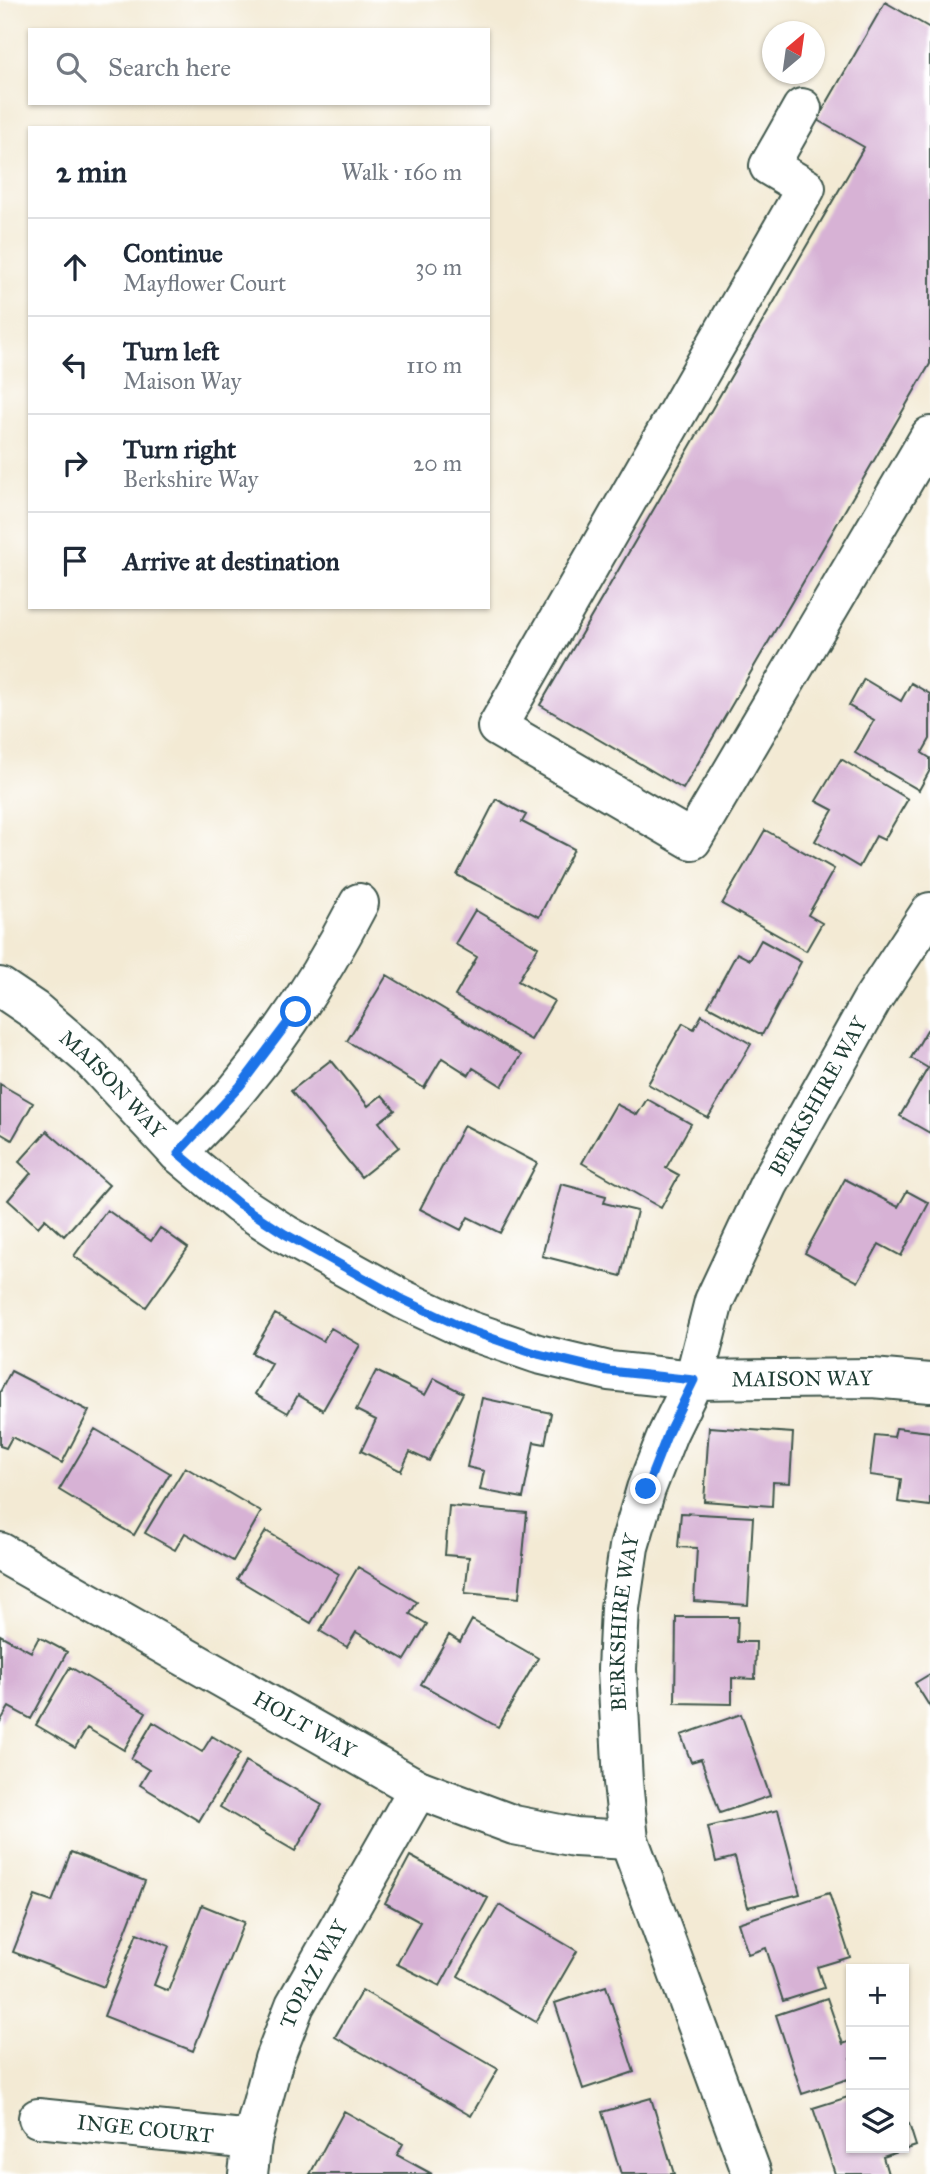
<!DOCTYPE html>
<html lang="en">
<head>
<meta charset="utf-8">
<style>
  body { margin:0; font-family:"IM FELL Great Primer",serif; background:#f2f2f3; color:#1f2937 }
  .controls { position:absolute; right:21px; bottom:21px; display:grid; overflow:hidden; border-radius:0px; box-shadow:0 2px 5px #0004 }
  .controls button { width:63px; height:63px; display:grid; place-items:center; padding:0; border:0; border-bottom:2px solid #e0e1e3; background:#fff; color:#1f2937; font:35px sans-serif }
  .compass { position:absolute; left:762px; top:21px; width:63px; height:63px; border-radius:50%; background:#fff; box-shadow:0 2px 5px #0004; rotate:29deg }
  .stop { position:absolute; width:21px; height:21px; margin:-16px; border:5px solid #1a73e8; border-radius:50%; background:#fff }
  .stop.end { background:#1a73e8; border-color:#fff; box-shadow:0 2px 7px #0008 }
  .list { margin:0; padding:0; list-style:none }
  h2 { display:flex; justify-content:space-between; align-items:center; height:91px; margin:0; padding:0 28px; font-size:30px }
  h2 small { font-size:23px; font-weight:400; color:#747a83 }
  .list li { display:grid; grid-template-columns:46px 1fr auto; gap:21px; align-items:center; box-sizing:border-box; height:98px; padding:0 28px; border-top:2px solid #e0e1e3 }
  .list b { display:block; font-size:26px; white-space:nowrap }
  .list p { margin:0; font-size:23px; white-space:nowrap; color:#747a83 }
  .list em { font-size:23px; font-style:normal; color:#747a83 }
  .icon { flex:none; width:38px; height:38px; fill:none; stroke:currentColor; stroke-width:2; stroke-linecap:round; stroke-linejoin:round }
  .map { position:relative; flex:none; width:930px; height:2174px; overflow:hidden }
  .search { position:absolute; background:#fff; box-shadow:0 2px 5px #0004; left:28px; top:28px; width:462px; height:77px; display:flex; align-items:center; gap:18px; box-sizing:border-box; padding:0 24px; border-radius:0px; color:#747a83; font-size:26px }
  .panel { position:absolute; background:#fff; box-shadow:0 2px 5px #0004; left:28px; top:126px; width:462px; height:483px; border-radius:0px }
  .map>svg:first-child { display:block }
</style>
</head>
<body>
<div class="map">
<svg width="930" height="2174" viewBox="0 0 930 2174">
  <rect width="100%" height="100%" fill="#fff"/>
  <filter id="ink" filterUnits="userSpaceOnUse"><feTurbulence type="fractalNoise" baseFrequency=".0143" numOctaves="2"/><feDisplacementMap in="SourceGraphic" scale="14" xChannelSelector="R" yChannelSelector="G"/><feConvolveMatrix kernelMatrix="1 2 1 2 8 2 1 2 1" color-interpolation-filters="sRGB"/></filter>
  <filter id="wash" filterUnits="userSpaceOnUse"><feTurbulence type="fractalNoise" baseFrequency=".00686" numOctaves="4" result="noise"/><feDisplacementMap in="SourceGraphic" scale="28" xChannelSelector="R" yChannelSelector="G"/><feGaussianBlur stdDeviation="1.57" result="paint"/><feColorMatrix in="noise" values="0 0 0 0 0 0 0 0 0 0 0 0 0 0 0 0 0 1.4 0 .05"/><feComposite in="paint" operator="in"/></filter>
  <g filter="url(#wash)">
    <rect width="100%" height="100%" fill="#f3ead4"/>
    <g id="blocks">
      <!-- building -->
      <path fill="#d7b2d5" d="M885,2L930,28V364L683,789L540,705L864,147L817,120Z
        M864,679L901,701L911,683L930,694V739L922,753L930,758V770L919,790L855,753L874,720L849,706Z
        M841,759L908,799L884,840L876,836L859,867L815,841L833,810L816,801Z
        M496,799L526,815L522,822L574,849L539,917L457,875Z
        M765,830L834,869L808,915L822,923L806,951L722,904Z
        M475,910L538,947L518,981L554,1001L531,1040L455,996L477,957L455,944Z
        M761,940L801,962L762,1035L708,1006L737,953L750,960Z
        M387,975L521,1055L502,1086L473,1068L469,1075L442,1058L424,1088L347,1041Z
        M702,1015L751,1044L708,1118L648,1084L683,1023L694,1029Z
        M927,1030L930,1032V1133L900,1116L928,1068L911,1058Z
        M331,1060L368,1106L382,1095L395,1110L379,1122L399,1147L361,1177L291,1091Z
        M0,1084L33,1103L12,1140L0,1133Z
        M647,1099L691,1124L666,1168L679,1175L661,1208L582,1163L616,1104L637,1115Z
        M464,1125L537,1163L500,1233L468,1217L461,1230L420,1209Z
        M47,1131L109,1185L64,1236L45,1219L38,1227L8,1200L31,1173L19,1162Z
        M845,1179L898,1207L907,1191L929,1203L901,1256L879,1244L858,1282L805,1253Z
        M561,1184L606,1196L604,1203L637,1211L621,1276L542,1256Z
        M107,1210L151,1241L160,1228L188,1248L146,1307L74,1256Z
        M275,1314L323,1341L331,1328L360,1345L323,1410L298,1395L288,1413L255,1394L272,1364L252,1353Z
        M11,1371L89,1411L62,1463L12,1437L6,1448L0,1446V1392Z
        M376,1371L425,1395L434,1378L463,1393L429,1461L410,1452L401,1471L361,1451L376,1420L356,1410Z
        M482,1398L551,1413L545,1444L534,1442L523,1498L480,1490L484,1471L467,1467Z
        M709,1427L793,1433L790,1483L773,1482L772,1506L704,1501Z
        M896,1428L930,1432V1506L898,1502L901,1479L870,1475L875,1435L894,1437Z
        M95,1429L170,1473L134,1535L59,1490Z
        M185,1467L261,1512L233,1561L185,1533L175,1550L145,1533Z
        M449,1506L527,1513L519,1598L465,1593L469,1557L445,1555Z
        M681,1513L753,1517L748,1605L694,1601L697,1548L678,1547Z
        M266,1531L339,1574L311,1623L237,1579Z
        M358,1567L417,1602L410,1614L427,1624L405,1660L356,1632L347,1647L320,1631Z
        M676,1617H738L737,1642H756L755,1679L732,1678V1704L675,1703Z
        M472,1620L538,1658L498,1727L421,1684L449,1635L460,1642Z
        M0,1635L31,1652L39,1637L67,1652L31,1719L9,1707L0,1722Z
        M70,1667L146,1712L124,1750L87,1728L75,1748L36,1725Z
        M930,1674V1707L915,1683Z
        M741,1714L770,1796L720,1813L701,1759L691,1762L681,1735Z
        M153,1722L202,1752L212,1736L240,1753L199,1821L140,1785L149,1770L131,1759Z
        M246,1761L322,1805L295,1851L220,1807Z
        M778,1810L800,1894L748,1907L735,1857L716,1862L708,1827Z
        M71,1852L145,1881L104,1987L13,1952L35,1896L52,1902Z
        M410,1856L488,1898L440,1986L397,1964L420,1922L385,1903Z
        M829,1893L850,1957L817,1967L824,1988L783,2001L766,1948L748,1954L738,1923Z
        M202,1905L244,1922L193,2051L104,2016L137,1933L169,1946L154,1985L168,1991Z
        M499,1905L577,1951L536,2022L458,1976Z
        M606,1986L634,2072L583,2089L555,2003Z
        M362,1990L498,2069L471,2116L335,2037Z
        M827,1998L843,2044L851,2041V2078L802,2094L776,2015Z
        M851,2096V2148H904V2125L909,2124L916,2146L883,2157L888,2174H835L813,2108Z
        M651,2098L674,2174H621L602,2112Z
        M344,2111L403,2144L397,2155L432,2174H310Z"/>
    </g>
  </g>
  <g filter="url(#ink)">
    <use href="#blocks" fill-opacity="0" stroke="#3f574c" stroke-width="2"/>
    <g fill="none" stroke-linecap="round" stroke-linejoin="round">
      <defs>
        <g id="minor">
          <path d="M802,108L769,166L806,188L497,727L692,840L930,436"/>
          <path id="s1" d="M0,987L34,1010L89,1057L178,1153L239,1204L285,1234L402,1299L468,1330L538,1354L609,1371L694,1380L872,1378L930,1383"/>
          <path d="M178,1153C199,1130 222,1109 241,1085C287,1029 326,967 359,903"/>
          <path id="s2" d="M0,1552L418,1789L514,1825L575,1837L629,1840"/>
          <path id="s3" d="M38,2118L252,2140"/>
          <path id="s4" d="M248,2174L252,2140L274,2059L295,2005L418,1789"/>
          <path id="s5" d="M752,2174L629,1840L623,1782L617,1669L620,1608L629,1547L646,1489L668,1433L694,1380L714,1301L769,1184L872,1000L930,912"/>
        </g>
      </defs>
      <!-- minor casing -->
      <use href="#minor" stroke="#3f574c" stroke-width="42"/>
      <!-- minor -->
      <use href="#minor" stroke="#fff" stroke-width="38"/>
    </g>
  </g>
  <g fill="none" stroke-linecap="round" stroke-linejoin="round" filter="url(#ink)">
    <!-- route -->
    <path stroke="#1a73e8" stroke-width="9" d="M296,1012L240,1086L178,1153L239,1204L285,1234L402,1299L468,1330L538,1354L609,1371L694,1380L668,1433L646,1489"/>
  </g>
  <g text-anchor="middle" dominant-baseline="central" stroke-width="5" stroke-linejoin="round" paint-order="stroke">
    <!-- street labels -->
    <g font-size="21" fill="#1f3d34" stroke="#fff">
      <text stroke="none"><textPath href="#s1" startOffset="149">MAISON WAY</textPath></text>
      <text stroke="none"><textPath href="#s5" startOffset="1141">BERKSHIRE WAY</textPath></text>
      <text stroke="none"><textPath href="#s1" startOffset="926">MAISON WAY</textPath></text>
      <text stroke="none"><textPath href="#s5" startOffset="574">BERKSHIRE WAY</textPath></text>
      <text stroke="none"><textPath href="#s2" startOffset="350">HOLT WAY</textPath></text>
      <text stroke="none"><textPath href="#s4" startOffset="212">TOPAZ WAY</textPath></text>
      <text stroke="none"><textPath href="#s3" startOffset="108">INGE COURT</textPath></text>
    </g>
  </g>
</svg>
<div class="controls">
<button>+</button>
<button>−</button>
<button><svg class="icon" aria-label="layers" viewBox="0 0 24 24"><path d="M12 4l9 5-9 5-9-5zM3 14l9 5 9-5"/></svg></button>
</div>
<svg class="compass" viewBox="-18 -18 36 36"><path d="M0-13l5 13h-10z" fill="#e53935"/><path d="M0 13l5-13h-10z" fill="#747a83"/></svg>
<div class="stop" style="left:296px;top:1012px"></div>
<div class="stop end" style="left:646px;top:1489px"></div>
<div class="search"><svg class="icon" aria-label="search" viewBox="0 0 24 24"><circle cx="10" cy="10" r="6"/><path d="M15 15l6 6"/></svg>Search here</div>
<section class="panel">
<h2>2 min<small>Walk · 160 m</small></h2>
<ul class="list">
<li><svg class="icon" aria-label="ahead" viewBox="0 0 24 24"><path d="M12 20V5M6 11l6-6 6 6"/></svg><div><b>Continue</b><p>Mayflower Court</p></div><em>30 m</em></li>
<li><svg class="icon" aria-label="left" viewBox="0 0 24 24"><path d="M17 20v-9H6M10 6l-5 5 5 5"/></svg><div><b>Turn left</b><p>Maison Way</p></div><em>110 m</em></li>
<li><svg class="icon" aria-label="right" viewBox="0 0 24 24"><path d="M7 20v-9h11M14 6l5 5-5 5"/></svg><div><b>Turn right</b><p>Berkshire Way</p></div><em>20 m</em></li>
<li><svg class="icon" aria-label="arrive" viewBox="0 0 24 24"><path d="M6 21V4h12l-3 4 3 4H6"/></svg><div><b>Arrive at destination</b></div></li>
</ul>
</section>
</div>
</body>
</html>
